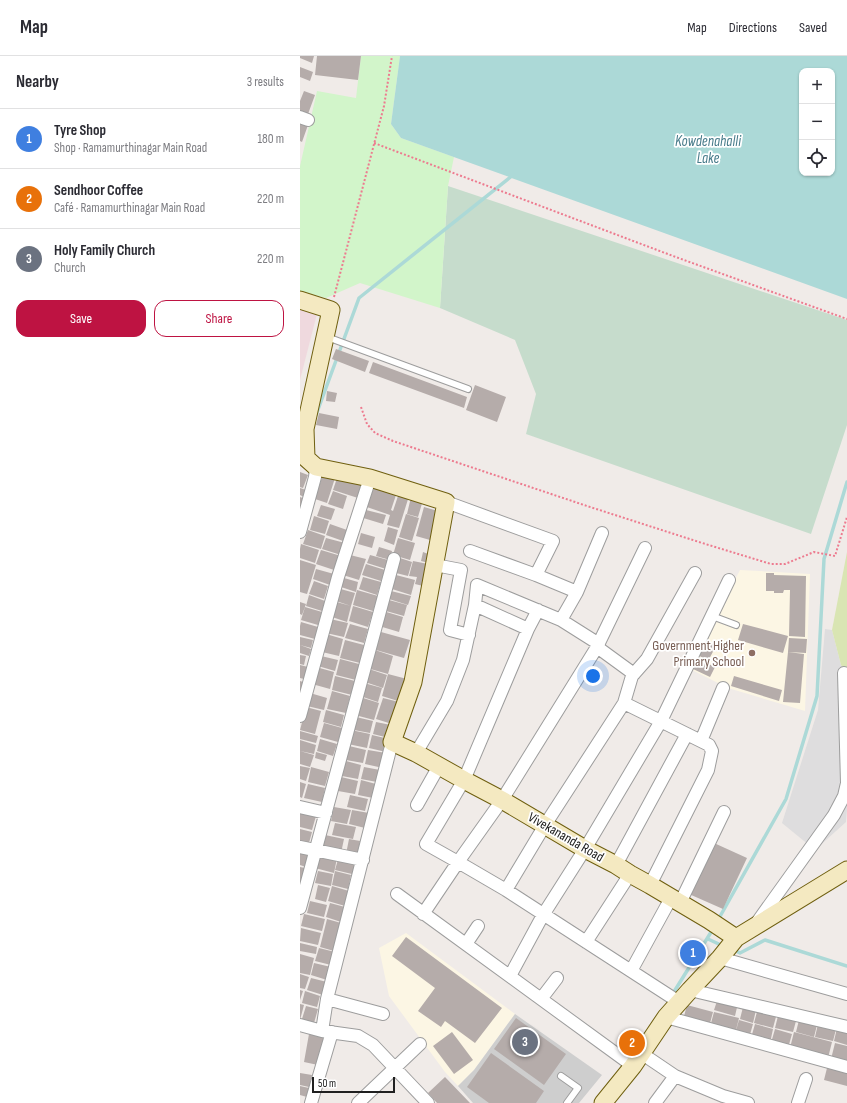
<!DOCTYPE html>
<html lang="en">
<head>
<meta charset="utf-8">
<style>
  body { margin:0; font-family:"Sofia Sans Condensed",sans-serif; background:#f2f2f3; color:#2b2b33 }
  .controls { position:absolute; right:12px; top:12px; display:grid; overflow:hidden; border-radius:8px; box-shadow:0 1px 3px #0004 }
  .controls button { width:36px; height:36px; display:grid; place-items:center; padding:0; border:0; border-bottom:1px solid #e1e1e2; background:#fff; color:#2b2b33; font:20px sans-serif }
  .scale { position:absolute; left:12px; bottom:10px; width:83px; box-sizing:border-box; padding-left:4px; border:2px solid #202020; border-top:0; font-size:11px; line-height:14px; white-space:nowrap; color:#202020; -webkit-text-stroke:3px #fff; paint-order:stroke }
  .you { position:absolute; left:293px; top:620px; width:14px; height:14px; margin:-10px; border:3px solid #fff; border-radius:50%; background:#1a73e8; box-shadow:0 0 0 6px #1a73e833 }
  .badge { display:grid; place-items:center; width:26px; height:26px; border-radius:50%; background:#be1342; color:#fff; font-size:13px; font-weight:700 }
  .pin { position:absolute; translate:-50% -50%; border:2px solid #fff; box-shadow:0 1px 4px #0006 }
  .list { margin:0; padding:0; list-style:none }
  h2 { display:flex; justify-content:space-between; align-items:center; height:52px; margin:0; padding:0 16px; font-size:17px }
  h2 small { font-size:13px; font-weight:400; color:#7c7c81 }
  .list li { display:grid; grid-template-columns:26px 1fr auto; gap:12px; align-items:center; box-sizing:border-box; height:60px; padding:0 16px; border-top:1px solid #e1e1e2 }
  .list b { display:block; font-size:15px; white-space:nowrap }
  .list p { margin:0; font-size:13px; white-space:nowrap; color:#7c7c81 }
  .list em { font-size:13px; font-style:normal; color:#7c7c81 }
  .actions { display:flex; gap:8px; padding:12px 16px }
  .actions a { flex:1; padding:9px 0; border:1px solid #be1342; border-radius:12px; text-align:center; font-size:14px; color:#be1342 }
  .actions .main { background:#be1342; color:#fff }
  .icon { flex:none; width:22px; height:22px; fill:none; stroke:currentColor; stroke-width:2; stroke-linecap:round; stroke-linejoin:round }
  .map { position:relative; flex:none; width:547px; height:1047px; overflow:hidden }
  header { display:flex; align-items:center; gap:24px; box-sizing:border-box; height:56px; padding:0 20px; background:#fff; border-bottom:1px solid #e1e1e2 }
  header strong { font-size:19px }
  nav { display:flex; gap:22px; margin-inline-start:auto; font-size:14px }
  main { display:flex }
  aside { flex:1; background:#fff }
  .map>svg:first-child { display:block }
</style>
</head>
<body>
<header>
<strong>Map</strong>
<nav><a>Map</a><a>Directions</a><a>Saved</a></nav>
</header>
<main>
<aside>
<h2>Nearby<small>3 results</small></h2>
<ul class="list">
<li><span class="badge" style="background:#3f7fe0">1</span><div><b>Tyre Shop</b><p>Shop · Ramamurthinagar Main Road</p></div><em>180 m</em></li>
<li><span class="badge" style="background:#e8710a">2</span><div><b>Sendhoor Coffee</b><p>Café · Ramamurthinagar Main Road</p></div><em>220 m</em></li>
<li><span class="badge" style="background:#6b7280">3</span><div><b>Holy Family Church</b><p>Church</p></div><em>220 m</em></li>
</ul>
<div class="actions"><a class="main">Save</a><a>Share</a></div>
</aside>
<div class="map">
<svg width="547" height="1047" viewBox="0 0 547 1047">
  <rect width="100%" height="100%" fill="#f0ebe8"/>
  <!-- residential -->
  <path fill="#deddde" d="M525,573L532,574L541,609L547,616V753L546,766L515,794L482,767L518,654Z"/>
  <!-- commercial -->
  <path fill="#efd9de" d="M0,249L18,254L0,324Z"/>
  <!-- education -->
  <path fill="#fcf6e4" d="M440,514L510,518L505,655L428,632L390,613L405,581Z
    M106,877L215,958L174,1014L158,1030L145,1016L89,940L79,892Z"/>
  <!-- religious -->
  <path fill="#cecece" d="M215,958L302,1019L279,1047H173L158,1030L174,1014Z"/>
  <!-- grass -->
  <path fill="#d9e5b3" d="M547,496V616L541,609L532,574Z"/>
  <!-- wetland -->
  <path fill="#c6dccc" d="M148,130L547,264V369L511,478L226,378L236,338L215,284L140,252Z"/>
  <!-- park -->
  <path fill="#d2f5ca" d="M61,0H100L91,68L101,82L154,101L148,130L140,252L60,227L26,242L0,235V110L17,35L56,42Z"/>
  <!-- water -->
  <path fill="#acd9d7" fill-rule="evenodd" d="M100,0H547V243L101,82L91,68ZM502,15H532V117H502Z"/>
  <g fill="none" stroke-linecap="round" stroke-linejoin="round">
    <!-- stream -->
    <path stroke="#acd9d7" stroke-width="3.5" d="M16,359L59,242L213,119
      M418,864L486,743L517,640L524,503L547,426
      M408,883L423,890
      M432,893L440,897L465,884L547,910
      M372,939L413,873"/>
  </g>
  <!-- building -->
  <path fill="#b5acaa" d="M0,0H14L12,7L0,2Z
    M17,0H61L58,24L15,19Z
    M0,11L13,16L10,25L0,21Z
    M4,35L15,39L8,58L0,55V45Z
    M0,66L8,69L2,86L0,85Z
    M36,293L69,305L65,316L32,303Z
    M73,306L167,341L164,352L69,317Z
    M175,329L206,341L197,366L166,354Z
    M27,335L37,337L35,346L26,345Z
    M19,357L39,361L37,373L16,369Z
    M0,416L8,419L3,432L0,431Z
    M23,418L35,422L27,447L15,443Z
    M38,419L63,427L58,442L33,434Z
    M71,428L97,436L91,454L93,455L99,437L109,440L99,472L87,469L90,459L64,450Z
    M0,432L6,434L4,441L0,439Z
    M33,435L47,440L43,453L28,448Z
    M0,441L5,443L2,453L0,452Z
    M111,441L123,444L118,461L107,458Z
    M21,449L35,453L31,464L17,460Z
    M124,451L138,455L130,484L116,480Z
    M62,453L86,459L83,468L60,461Z
    M106,458L119,462L112,485L99,481Z
    M14,460L29,465L25,478L10,474Z
    M30,468L47,474L43,485L26,479Z
    M88,471L98,474L94,489L84,485Z
    M8,474L25,480L21,493L3,488Z
    M61,477L75,481L72,492L58,488Z
    M26,482L45,487L41,499L22,493Z
    M98,482L115,487L110,504L93,499Z
    M1,488L19,494L15,507L0,502V493Z
    M79,491L92,495L90,504L76,500Z
    M21,494L41,500L37,515L16,508Z
    M123,496L131,499L129,507L121,505Z
    M50,499L66,503L59,524L43,519Z
    M70,499L88,504L86,513L67,507Z
    M100,502L112,506L108,520L96,517Z
    M0,504L16,509L7,538L0,536Z
    M113,505L128,508L123,530L115,528L117,521L109,520Z
    M66,508L85,514L81,525L62,519Z
    M16,513L34,518L30,529L13,523Z
    M466,517H474V519L506,520L505,581L489,580L490,534H484L483,537H474V529V535H466Z
    M96,519L115,524L111,539L92,533Z
    M63,521L81,526L77,539L59,533Z
    M44,522L58,526L56,536L41,531Z
    M14,525L28,530L24,543L9,538Z
    M37,532L55,537L51,550L33,544Z
    M57,534L78,540L73,555L53,549Z
    M91,535L111,540L108,549L89,543Z
    M9,539L25,545L22,555L6,550Z
    M89,544L107,549L104,560L86,555Z
    M33,545L51,550L47,566L29,560Z
    M0,546L6,548L2,559L0,558Z
    M53,550L73,556L68,571L49,565Z
    M5,551L22,556L18,569L1,564Z
    M83,555L103,561L99,576L79,570Z
    M30,563L48,567L44,581L26,577Z
    M1,566L18,571L15,583L0,579V570Z
    M50,568L68,573L64,587L45,582Z
    M443,568L488,580L483,597L438,584Z
    M81,576L110,584L104,602L76,594Z
    M26,578L43,583L39,600L22,596Z
    M0,581L13,584L11,592L0,589Z
    M489,582L507,583L506,597L488,596Z
    M45,584L64,589L60,607L40,602Z
    M405,584L416,590L408,605L398,599Z
    M0,589L11,593L9,600L0,597Z
    M72,593L93,600L88,618L67,612Z
    M488,596L504,598L500,647L483,646Z
    M0,599L6,600L4,609L0,608Z
    M21,600L38,604L35,615L18,610Z
    M396,602L415,611L410,621L391,612Z
    M40,603L59,608L56,624L36,619Z
    M0,609L8,611L4,623L0,622Z
    M16,611L34,616L30,633L12,628Z
    M69,613L87,619L83,632L65,626Z
    M88,618L107,623L104,634L102,633L98,645L82,640Z
    M35,620L55,625L52,639L32,634Z
    M434,620L482,634L479,645L431,630Z
    M0,625L3,626L0,636Z
    M64,627L82,632L78,646L60,640Z
    M32,635L50,640L46,657L27,653Z
    M10,637L27,642L24,654L7,650Z
    M60,641L79,647L74,664L55,659Z
    M83,642L99,646L92,668L76,663Z
    M6,651L21,655L15,678L0,674Z
    M26,654L44,659L41,671L23,666Z
    M56,661L73,665L70,677L54,674Z
    M76,666L91,669L89,682L73,678Z
    M24,667L42,672L38,686L20,681Z
    M51,674L70,678L67,692L48,688Z
    M0,675L18,680L16,687L0,683Z
    M72,679L89,683L86,696L69,692Z
    M20,683L37,688L33,700L17,695Z
    M0,684L16,689L14,698L0,695Z
    M49,690L66,694L63,707L46,704Z
    M68,694L86,697L83,712L65,708Z
    M0,695L14,699L10,711L0,708Z
    M16,696L27,699L25,705L15,702Z
    M46,705L61,709L58,723L42,720Z
    M0,710L10,712L6,725L0,723Z
    M11,711L29,716L25,730L8,726Z
    M64,711L80,714L77,726L61,723Z
    M41,721L58,725L55,738L38,735Z
    M61,724L76,728L73,742L58,739Z
    M0,726L6,728L2,742L0,741Z
    M8,728L25,732L22,746L4,742Z
    M50,739L68,743L65,755L47,751Z
    M34,751L51,754L47,768L31,765Z
    M52,754L69,757L65,772L49,768Z
    M0,756L16,760L12,774L0,771Z
    M35,767L56,771L53,783L32,779Z
    M0,773L12,776L9,787L0,785Z
    M25,779L44,783L41,797L23,793Z
    M49,783L60,785L57,800L46,798Z
    M414,787L447,802L423,853L389,838Z
    M0,795L9,798L6,811L0,809Z
    M18,798L37,802L34,817L15,812Z
    M39,800L56,804L52,818L35,814Z
    M0,811L5,812L1,825H0Z
    M18,815L33,818L31,830L15,827Z
    M35,815L51,819L48,833L32,829Z
    M18,829L30,832L26,846L15,843Z
    M32,830L49,835L45,850L28,845Z
    M10,845L27,849L24,861L7,857Z
    M30,847L45,851L41,866L26,861Z
    M4,858L25,863L22,875L1,870Z
    M27,863L41,867L34,895L20,891Z
    M1,872L21,877L18,889L0,885Z
    M106,881L202,952L175,987L145,965L141,971L118,955L135,932L92,900Z
    M0,887L17,891L16,898L0,895Z
    M19,892L35,896L31,909L15,905Z
    M0,898L14,902L10,919L0,917Z
    M14,907L31,911L27,924L11,919Z
    M0,918L9,921L5,933L0,932Z
    M11,922L27,926L23,939L7,934Z
    M0,934L3,935L0,944Z
    M5,935L20,940L17,951L2,947Z
    M418,942L438,947L435,960L414,954Z
    M0,948L4,949L0,964Z
    M387,949L413,956L409,971L383,964Z
    M6,950L18,953L14,967L2,963Z
    M443,951L456,954L453,967L440,963Z
    M458,952L477,957L473,972L454,967Z
    M414,956L439,962L435,978L410,971Z
    M478,960L496,965L493,976L475,972Z
    M216,962L266,998L244,1029L194,993Z
    M439,964L453,968L449,982L435,978Z
    M499,964L517,969L514,981L496,976Z
    M455,968L473,973L470,987L451,982Z
    M518,968L536,973L533,985L515,981Z
    M537,972L547,975V989L534,985Z
    M475,973L492,978L488,992L471,987Z
    M152,976L173,1004L154,1018L133,990Z
    M494,976L532,986L528,1002L490,992Z
    M9,978L24,981L18,1009L4,1006Z
    M535,987L547,990V1007L531,1003Z
    M191,997L244,1035L236,1047H189L167,1031Z
    M528,1008L547,1013V1030L524,1024Z
    M0,1017L12,1019L9,1031L0,1029Z
    M145,1021L170,1047H137L128,1037Z
    M0,1030L9,1032L7,1041L0,1039Z"/>
  <g fill="none" stroke-linecap="round" stroke-linejoin="round">
    <defs>
      <path id="lane" d="M27,281L168,333
        M412,560L436,569
        M261,1020L278,1032L267,1047"/>
      <path id="street" d="M0,61L8,64
        M146,446L253,485L236,519L277,536
        M0,476L15,421L16,411
        M345,492L297,591L202,744L158,806L206,834L379,946
        M170,495L236,519
        M135,509L161,514L150,574L169,579
        M175,549L228,573
        M261,564L277,536L302,477
        M297,591L334,618
        M0,660L38,521L70,422
        M401,685L423,632
        M116,697L147,645L163,604L175,549L177,529L261,564L299,588
        M117,749L139,710
        M0,751L26,757
        M0,791L63,804
        M316,809L387,678
        M350,829L408,714L412,695L409,689L324,647L332,620L347,603L395,517
        M206,834L245,769L324,647
        M97,838L333,1010
        M380,847L424,756
        M0,852L94,503
        M123,858L158,806L126,788L164,724L228,573L238,554
        M458,865L534,759L544,740L547,727L544,617
        M286,886L330,818
        M166,888L178,870
        M420,902L547,938
        M331,915L371,842
        M210,920L243,859L285,793L361,665L429,524
        M390,934L547,971
        M27,943L83,958
        M241,943L257,922
        M366,961L547,1011
        M0,969L22,975L58,980L73,989L128,1047
        M22,975L27,943L92,686
        M341,997L375,1020L423,1040L448,1047
        M11,1047L32,976
        M58,1047L120,988
        M355,1047L375,1020
        M498,1047L506,1023"/>
      <path id="secondary" d="M0,244L31,254L5,373L6,402L16,411L70,422L146,446L113,626L92,686L116,697L164,724L202,744L285,793L316,809L330,818L350,829L409,864L436,882
        M303,1047L333,1010L366,961L390,934L420,902L436,882L547,814"/>
    </defs>
    <!-- lane casing -->
    <use href="#lane" stroke="#9d9d9d" stroke-width="8"/>
    <!-- street casing -->
    <use href="#street" stroke="#9d9d9d" stroke-width="14"/>
    <!-- secondary casing -->
    <use href="#secondary" stroke="#6f5f0f" stroke-width="19"/>
    <!-- path -->
    <path stroke="#ed7b8f" stroke-width="2" stroke-dasharray="2 2" stroke-linecap="butt" d="M74,87L373,200L547,263
      M34,241L84,50L92,0
      M61,351L67,368L75,377L93,385L287,450L399,486L471,508H485L514,496L535,500L547,461"/>
    <!-- lane -->
    <use href="#lane" stroke="#fff" stroke-width="6"/>
    <!-- street -->
    <use href="#street" stroke="#fff" stroke-width="12"/>
    <!-- secondary -->
    <use href="#secondary" stroke="#f4e9c1" stroke-width="17"/>
  </g>
  <!-- markers -->
  <circle fill="#8d6e63" stroke="#fff" stroke-width="1.5" cx="452" cy="597" r="4"/>
  <g text-anchor="middle" dominant-baseline="central" stroke-width="3.5" stroke-linejoin="round" paint-order="stroke">
    <!-- education labels -->
    <g font-size="14" fill="#785e54" stroke="#fff" text-anchor="end">
      <text x="444" y="589">Government Higher<tspan x="444" dy="16">Primary School</tspan></text>
    </g>
    <!-- street labels -->
    <g font-size="14" fill="#202020" stroke="#fff">
      <text transform="translate(266 781) rotate(30)">Vivekananda Road</text>
    </g>
    <!-- water labels -->
    <g font-size="15" font-style="italic" fill="#477b8a" stroke="#fff">
      <text x="408" y="85">Kowdenahalli<tspan x="408" dy="17">Lake</tspan></text>
    </g>
  </g>
</svg>
<div class="controls">
<button>+</button>
<button>−</button>
<button><svg class="icon" aria-label="locate" viewBox="0 0 24 24"><circle cx="12" cy="12" r="6"/><path d="M12 2v4M12 18v4M2 12h4M18 12h4"/></svg></button>
</div>
<div class="scale">50 m</div>
<div class="you"></div>
<div class="pin badge" style="left:393px;top:897px;background:#3f7fe0">1</div>
<div class="pin badge" style="left:332px;top:987px;background:#e8710a">2</div>
<div class="pin badge" style="left:225px;top:986px;background:#6b7280">3</div>
</div>
</main>
</body>
</html>
